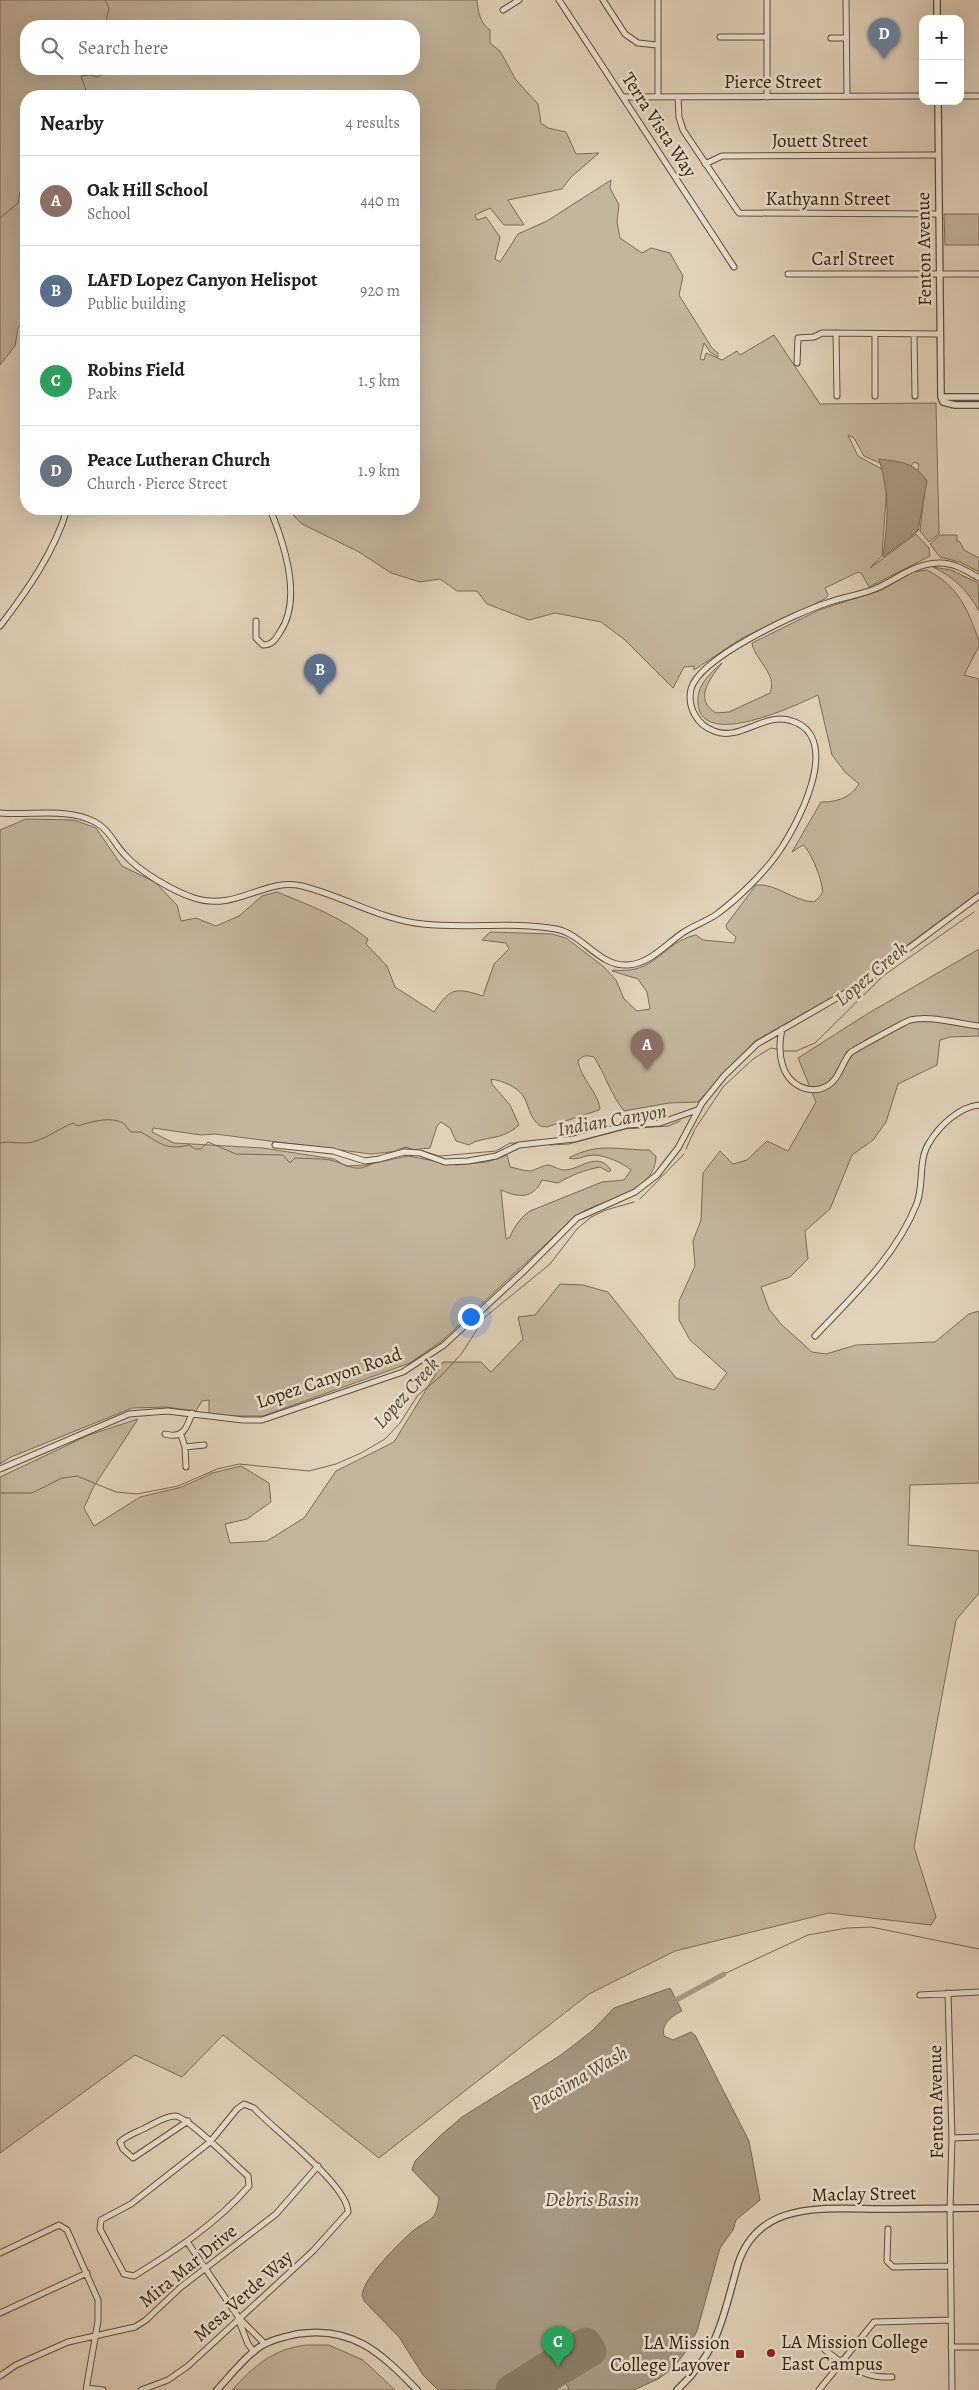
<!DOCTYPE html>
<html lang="en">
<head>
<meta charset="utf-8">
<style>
  body { margin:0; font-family:Alegreya,serif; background:#f2f2f2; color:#202124 }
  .controls { position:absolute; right:15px; top:15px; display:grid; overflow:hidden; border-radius:10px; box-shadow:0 5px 20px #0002 }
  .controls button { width:45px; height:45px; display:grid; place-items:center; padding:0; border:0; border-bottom:1px solid #e0e0e0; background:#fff; color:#202124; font:25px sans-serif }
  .you { position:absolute; left:470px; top:1316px; width:18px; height:18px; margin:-12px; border:4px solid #fff; border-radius:50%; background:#1a73e8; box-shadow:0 0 0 8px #1a73e833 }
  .badge { display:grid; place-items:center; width:32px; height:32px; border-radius:50%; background:#8f2418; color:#fff; font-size:16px; font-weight:700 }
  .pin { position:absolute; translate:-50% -41px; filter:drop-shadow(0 1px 2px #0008) }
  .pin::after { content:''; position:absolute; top:26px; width:18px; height:15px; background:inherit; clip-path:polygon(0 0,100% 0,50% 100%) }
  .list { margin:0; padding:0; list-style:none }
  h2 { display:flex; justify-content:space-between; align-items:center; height:65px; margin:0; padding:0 20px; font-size:21px }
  h2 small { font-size:16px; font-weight:400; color:#757577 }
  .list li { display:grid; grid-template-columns:32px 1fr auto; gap:15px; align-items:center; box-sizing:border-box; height:90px; padding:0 20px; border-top:1px solid #e0e0e0 }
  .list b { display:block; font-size:19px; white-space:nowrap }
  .list p { margin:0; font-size:16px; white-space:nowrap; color:#757577 }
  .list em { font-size:16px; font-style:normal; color:#757577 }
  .icon { flex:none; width:28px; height:28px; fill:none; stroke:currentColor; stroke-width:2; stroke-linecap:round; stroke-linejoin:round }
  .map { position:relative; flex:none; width:979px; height:2390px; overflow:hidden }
  .search { position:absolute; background:#fff; box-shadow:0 5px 20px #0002; left:20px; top:20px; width:400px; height:55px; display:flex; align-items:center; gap:12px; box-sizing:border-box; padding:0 18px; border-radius:20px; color:#757577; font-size:19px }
  .panel { position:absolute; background:#fff; box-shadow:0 5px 20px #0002; left:20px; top:90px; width:400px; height:425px; border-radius:20px }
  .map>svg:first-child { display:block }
</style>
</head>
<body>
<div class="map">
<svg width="979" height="2390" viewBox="0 0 979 2390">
  <rect width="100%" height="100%" fill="#e1d3bb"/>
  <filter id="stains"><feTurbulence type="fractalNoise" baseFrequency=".004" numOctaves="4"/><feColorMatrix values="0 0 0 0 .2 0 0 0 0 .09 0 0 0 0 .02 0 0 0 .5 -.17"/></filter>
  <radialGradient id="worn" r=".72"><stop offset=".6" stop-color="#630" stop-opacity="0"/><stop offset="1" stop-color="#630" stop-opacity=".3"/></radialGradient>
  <!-- green -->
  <path fill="#c3b69f" stroke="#7b6e5a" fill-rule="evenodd" d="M0,0H477C478,12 480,23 490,30V43L500,51L516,80L538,104L541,123L548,128L566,132L576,154L599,153L571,177L562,189L508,200L524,225H504L490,208L475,215L477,220L486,217L500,237L495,259L500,262L518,234L547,221L611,180L610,188L619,205L617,222L620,238L642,253L651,248L670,253L683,276L679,295L712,348L718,353V357L710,352L704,343L700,359L704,360L706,353L722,360L737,351L740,355L774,335L820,404L936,403L939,534L929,542L920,531L925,487L917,475L919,464L914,462L905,474L864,456L854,438L848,435L858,456L889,473L883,477L887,484L882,556L870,568L916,534L929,548L930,556L869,587L862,574L858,572L825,588L828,595L825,599L742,638L694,670V666L684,667L673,688L625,640L601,622L555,613L529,620L487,604L477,591H457L440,579L420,582L391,573L359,552L302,524L287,509H414V96H26V318L18,328L15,346L0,365ZM26,26H414V69H26Z
    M944,214H979V245H945Z
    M940,535H957V541L960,542L964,550L979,558V572L960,562L940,557L930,544Z
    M933,567L951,570L978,583L979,611C968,591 954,577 933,567Z
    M927,570C959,587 967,608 979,641V646L964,675L979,679V892L852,986L755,1041L698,1102L669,1103L624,1111C611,1095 605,1074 594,1057C586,1055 583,1055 578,1061C581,1079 597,1091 600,1108L599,1110L547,1127L540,1126C530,1118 530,1110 525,1099C519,1087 503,1081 491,1079L492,1084L510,1105L519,1125C500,1142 485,1135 469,1145L456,1141L450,1128L441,1122L437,1126L430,1148L371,1154L215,1134L201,1135L153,1128L152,1132L174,1143L263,1148L334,1159L346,1166L366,1165L408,1156L456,1165L487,1162L507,1155L510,1167C516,1168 524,1171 530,1171C536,1170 543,1165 549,1165C554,1166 559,1170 564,1170C581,1170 597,1150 611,1170L609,1172L600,1167C584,1170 572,1175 558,1183L542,1180C533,1199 519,1198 501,1190L506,1239L510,1237C513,1228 522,1216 530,1211L602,1182L624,1180L631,1170C623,1163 605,1155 593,1155C585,1155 577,1161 569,1158C598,1142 618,1150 649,1150L656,1156C656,1193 602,1199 577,1215L443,1340L410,1363L263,1416H230L209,1413V1400L202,1401L196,1411L166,1407L132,1408L11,1457L0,1464V830L26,819L74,820L96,828L122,866L155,882L177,905L181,921L196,918L216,926L239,916L262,896L277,892C309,905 341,917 368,939L366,944L387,966L395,987L434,1012C450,988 455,987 483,996L494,964L509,949L506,943L482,940L490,932L552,934L566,938L603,966L616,980L624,999L637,1011L650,1009L647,992L638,979L612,971L613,970C657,975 662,942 696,935L703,940L734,943L736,937L727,929L726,925L756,885C776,883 793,901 814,902C817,899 821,896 822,893C825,886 810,849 803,845L792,852L821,802C837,802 850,798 859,784L845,772L832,755L818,695C797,705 702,750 698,704C696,686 710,673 722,663C710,679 693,699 716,713L729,712L770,693C778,674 754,659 752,643L819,610L882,590L913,572Z
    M979,949V1036L950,1037L940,1040L937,1065L898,1084L886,1122L873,1140L852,1155L830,1209L805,1231L808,1259L790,1277L761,1287L769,1309L781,1324L812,1352L826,1354L856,1345L935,1342L969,1314L979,1311V1483L910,1485L908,1545L979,1551V1593L956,1620L914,1847L936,1917L931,1925L829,1913L675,1951L589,1994L379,2158L223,2035L182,2077L135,2055L0,2153V1477L89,1435L138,1419L93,1488L84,1508L94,1526L140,1497L182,1487L212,1473L241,1466L269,1483L271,1502L247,1519L225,1524L230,1543L267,1541L304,1518L336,1471L394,1442L443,1362H481L491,1372L523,1339L518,1317L535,1315L560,1284L583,1285L608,1292L676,1378L714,1390L727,1373L690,1340L679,1320V1301L695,1266L693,1241L701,1220L703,1173L720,1151L733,1164L747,1160L767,1141L788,1151L816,1102L798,1058L867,1014Z
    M586,2337L597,2357L563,2377L570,2390H507L504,2386Z
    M306,2345H329L363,2360L395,2390H232C254,2366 273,2349 306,2345Z"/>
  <!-- water -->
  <path fill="#a69883" stroke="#786a57" d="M879,459C900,462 915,462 927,481L918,531L883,557C888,517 890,498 879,459Z
    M670,1988L682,2011C672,2016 661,2023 664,2036L673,2040L691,2032L695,2035L749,2141L760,2200L736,2220L733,2230L720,2248L697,2331L687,2350L673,2368L658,2379L634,2390H570L562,2377L597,2356L586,2337L505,2385L507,2390H438L423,2375L399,2337L365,2302L362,2296C362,2279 401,2241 414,2230C420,2225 428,2222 433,2217C437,2212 438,2204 439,2198L412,2170L415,2161L441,2135L462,2117L561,2055L592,2031L614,2008Z"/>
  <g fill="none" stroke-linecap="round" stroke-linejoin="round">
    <!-- stream -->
    <path stroke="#786a57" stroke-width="1" d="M105,26L109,8L105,0
      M78,96L83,94L86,90L81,76L90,75L97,77L113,69
      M0,218L18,203L20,192L26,183
      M784,1051H796L815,1043L883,976L974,912
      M0,1143C7,1140 23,1146 36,1141C49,1137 60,1128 73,1123L78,1126C90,1122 110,1116 123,1123C126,1125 128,1130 131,1132H141C159,1142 165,1151 189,1145L195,1149H201L208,1142L236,1154L283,1155L290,1163L295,1158C306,1159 319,1158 330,1160C348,1164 356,1175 375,1162
      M550,1145L569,1144L625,1129L668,1126L680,1121
      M686,1149L695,1129L723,1087L753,1059L771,1048L777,1049
      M422,1151L440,1156L496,1151L510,1143H517
      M386,1154L406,1147L418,1151
      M640,1199L684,1154
      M0,1493H32L62,1478L77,1476L116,1492L137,1494L178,1486L217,1469L239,1464L309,1471L336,1464L361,1453L385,1439L400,1423L418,1395L441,1376L462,1353L485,1317L550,1264L577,1229L591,1217L606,1210L634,1202
      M724,1974L808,1935L847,1928L871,1927L979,1949"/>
    <!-- canal -->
    <path stroke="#a69883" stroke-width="5" d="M671,2003L724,1974"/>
    <!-- runway -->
    <path stroke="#8a7c68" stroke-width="31" d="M511,2390L586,2343L591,2351L526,2390"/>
    <defs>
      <path id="minor" d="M559,0L734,267
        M603,0L625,34L638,43L657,45
        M658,0V97
        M767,0V97
        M846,0L847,96
        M503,10L519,0
        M720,37H767
        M831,38H846
        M960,96H979
        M624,97L923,96
        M678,97L679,117L683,130L739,213L938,214
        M705,164L722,156L938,155
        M788,274H979
        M836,333L837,396
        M875,334V396
        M914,334L915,396
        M797,363L798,338L814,337L822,333L940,334
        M256,621V638L263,645C272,645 275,640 280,632C303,599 284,543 270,509
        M0,626C27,591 55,551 67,509
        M0,813C31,816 67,807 95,822C110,830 114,844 125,855C140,872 173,891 194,898C236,912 265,877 302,886C343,896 381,920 423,924C467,929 512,921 556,929C583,934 599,967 628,965C650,964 667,943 684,932C695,925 707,921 717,914C736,900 761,876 775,857C796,829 845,738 792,721C765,711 740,742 714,731C697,725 687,707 691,689C699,658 796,613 827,603C843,597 861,595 877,588C897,579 914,564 938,563C953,562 967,571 979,578
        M782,1029C777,1052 780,1082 807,1089C813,1090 820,1090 825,1087C839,1081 841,1064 850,1053C853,1050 905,1022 910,1020C933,1015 957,1024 979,1026
        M275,1145L333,1151L365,1161L379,1159L404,1152L420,1153L445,1162L468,1161L496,1156L519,1145L574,1139L627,1125L660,1123L697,1110
        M815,1336C853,1296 897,1255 917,1203C924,1184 918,1160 929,1143C939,1126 959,1107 979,1105
        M165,1434C183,1439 187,1428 192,1413
        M181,1435L185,1447L186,1467
        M185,1447L204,1445
        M0,1469L129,1414L167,1411L243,1420H262L403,1372L444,1345L524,1271L577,1218L635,1192L657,1175L678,1148L702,1103L724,1076L757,1044L861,984L979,896
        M948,1993L952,2138L950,2208L952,2390
        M920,1995L979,1992
        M952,2138L979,2137
        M888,2229L887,2261L893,2267L951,2266
        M188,2243L239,2318L265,2344
        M0,2253L59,2225L67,2230L98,2300V2321L86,2390
        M0,2313L87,2273
        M239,2321L248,2344L254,2352
        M951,2347H979
        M825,2350L841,2362
        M842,2360C859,2372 871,2378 892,2377
        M0,2376L16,2365L68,2342L135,2327L146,2320L181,2287L276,2214L318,2166
        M87,2388L103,2390
        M141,2390L168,2380L188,2366L313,2251L348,2212C348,2185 273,2129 254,2108L244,2104L237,2109L210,2142L131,2204L101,2220L100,2229L124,2274L134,2276C176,2250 216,2224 249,2186L248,2176C236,2166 187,2116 175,2116C166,2116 155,2123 147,2127C138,2132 127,2135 120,2142L123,2149L133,2158L188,2121
        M819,2390L874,2322L951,2320"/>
      <path id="tertiary" d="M937,0V19
        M938,101L941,397L943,402L955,405H979
        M941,397H979
        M217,2390C230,2376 242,2360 258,2348C269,2340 284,2337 297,2334C352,2325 381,2353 417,2390
        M677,2390C717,2353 722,2322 736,2271C754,2199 823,2209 881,2209C913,2209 946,2208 979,2208"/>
    </defs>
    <!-- minor casing -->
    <use href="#minor" stroke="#5e513e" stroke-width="7"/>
    <!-- tertiary casing -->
    <use href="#tertiary" stroke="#5e513e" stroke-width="8"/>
    <!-- minor -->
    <use href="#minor" stroke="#ece2d3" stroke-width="5"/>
    <!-- tertiary -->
    <use href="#tertiary" stroke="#ece2d3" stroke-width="5.5"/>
  </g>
  <!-- markers -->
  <g fill="#8f2418" stroke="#ece2d3" stroke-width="2">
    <circle cx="771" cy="2353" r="5"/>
    <rect x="735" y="2349" width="10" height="10" rx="2.5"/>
  </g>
  <g text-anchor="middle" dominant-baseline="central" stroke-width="5" stroke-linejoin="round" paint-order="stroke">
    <!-- street labels -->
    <g font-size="19" fill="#332615" stroke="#ece2d3">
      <text x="773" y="82">Pierce Street</text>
      <text transform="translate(659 125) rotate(57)">Terra Vista Way</text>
      <text x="820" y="141">Jouett Street</text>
      <text x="828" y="199">Kathyann Street</text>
      <text transform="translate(924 249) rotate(-91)">Fenton Avenue</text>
      <text x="853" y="259">Carl Street</text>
      <text transform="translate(329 1378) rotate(-19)">Lopez Canyon Road</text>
      <text transform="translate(936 2102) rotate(-91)">Fenton Avenue</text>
      <text transform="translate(864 2194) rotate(-1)">Maclay Street</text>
      <text transform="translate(188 2266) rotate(-39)">Mira Mar Drive</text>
      <text transform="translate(243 2296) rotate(-42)">Mesa Verde Way</text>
    </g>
    <!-- poi labels -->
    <g font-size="19" fill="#332615" stroke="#ece2d3" text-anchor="start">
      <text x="781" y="2342">LA Mission College<tspan x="781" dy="22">East Campus</tspan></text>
      <text x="730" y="2343" text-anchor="end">LA Mission<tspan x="730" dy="22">College Layover</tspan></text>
    </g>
    <!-- water labels -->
    <g font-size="20" font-style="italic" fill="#564836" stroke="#ece2d3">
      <text transform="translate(871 974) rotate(-40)">Lopez Creek</text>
      <text transform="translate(612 1120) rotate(-10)">Indian Canyon</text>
      <text transform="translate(406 1393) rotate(-48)">Lopez Creek</text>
      <text transform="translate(579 2078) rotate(-30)">Pacoima Wash</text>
      <text x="592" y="2199">Debris Basin</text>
    </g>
  </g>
  <rect width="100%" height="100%" filter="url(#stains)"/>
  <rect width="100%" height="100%" fill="url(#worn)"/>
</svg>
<div class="controls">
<button>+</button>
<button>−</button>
</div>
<div class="you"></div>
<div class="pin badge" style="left:647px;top:1070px;background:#8d6e63">A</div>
<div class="pin badge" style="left:320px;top:695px;background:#5c6f8a">B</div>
<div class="pin badge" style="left:558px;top:2367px;background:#2e9e5b">C</div>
<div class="pin badge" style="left:884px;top:59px;background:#6b7280">D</div>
<div class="search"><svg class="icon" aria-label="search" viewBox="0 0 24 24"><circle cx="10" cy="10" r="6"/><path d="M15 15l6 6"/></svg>Search here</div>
<section class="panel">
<h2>Nearby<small>4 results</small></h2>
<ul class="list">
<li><span class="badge" style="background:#8d6e63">A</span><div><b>Oak Hill School</b><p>School</p></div><em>440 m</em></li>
<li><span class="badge" style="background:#5c6f8a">B</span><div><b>LAFD Lopez Canyon Helispot</b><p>Public building</p></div><em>920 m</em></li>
<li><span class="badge" style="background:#2e9e5b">C</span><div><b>Robins Field</b><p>Park</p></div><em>1.5 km</em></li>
<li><span class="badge" style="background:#6b7280">D</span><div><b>Peace Lutheran Church</b><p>Church · Pierce Street</p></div><em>1.9 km</em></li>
</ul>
</section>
</div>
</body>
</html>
